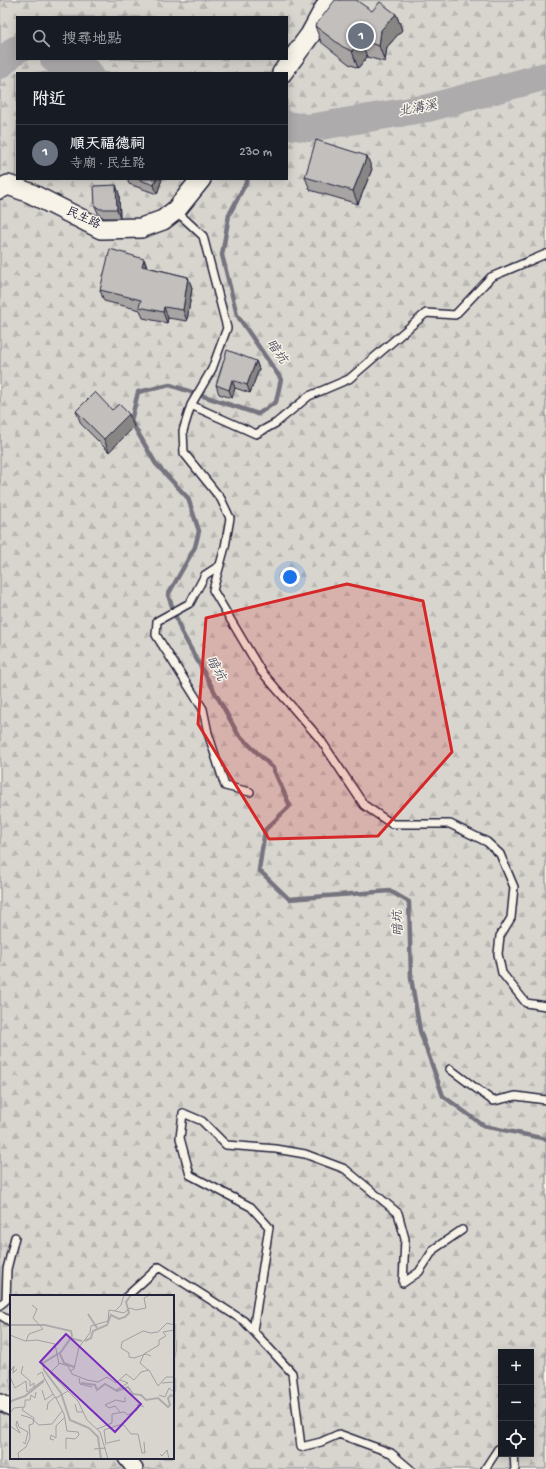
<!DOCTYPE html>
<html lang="zh-TW">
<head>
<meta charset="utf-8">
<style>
  body { margin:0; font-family:"Gochi Hand","LXGW WenKai TC",sans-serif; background:#20242c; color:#f1f3f6 }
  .controls { position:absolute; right:12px; bottom:12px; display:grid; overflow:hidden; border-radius:0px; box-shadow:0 2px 10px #0003 }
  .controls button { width:36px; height:36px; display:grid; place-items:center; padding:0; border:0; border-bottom:1px solid #363941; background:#171b24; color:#f1f3f6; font:20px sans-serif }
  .you { position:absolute; left:290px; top:577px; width:14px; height:14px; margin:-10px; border:3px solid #fff; border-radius:50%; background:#1a73e8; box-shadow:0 0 0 6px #1a73e833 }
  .badge { display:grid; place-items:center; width:26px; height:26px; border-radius:50%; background:#9495a2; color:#fff; font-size:13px; font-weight:700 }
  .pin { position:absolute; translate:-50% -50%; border:2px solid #fff; box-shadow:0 1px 4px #0006 }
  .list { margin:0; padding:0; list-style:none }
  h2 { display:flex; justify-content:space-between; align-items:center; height:52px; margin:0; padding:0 16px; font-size:17px }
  h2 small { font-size:13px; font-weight:400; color:#9ea1a6 }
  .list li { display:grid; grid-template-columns:26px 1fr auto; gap:12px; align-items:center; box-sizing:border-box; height:56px; padding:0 16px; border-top:1px solid #363941 }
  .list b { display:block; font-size:15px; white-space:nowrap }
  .list p { margin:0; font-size:13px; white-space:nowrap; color:#9ea1a6 }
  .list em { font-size:13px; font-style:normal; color:#9ea1a6 }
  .icon { flex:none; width:22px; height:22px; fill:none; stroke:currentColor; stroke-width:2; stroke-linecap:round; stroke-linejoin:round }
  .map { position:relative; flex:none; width:546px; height:1469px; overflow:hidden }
  .search { position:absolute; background:#171b24; box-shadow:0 2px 10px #0003; left:16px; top:16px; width:272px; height:44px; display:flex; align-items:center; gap:10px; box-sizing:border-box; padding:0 14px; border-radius:0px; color:#9ea1a6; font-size:15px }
  .panel { position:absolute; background:#171b24; box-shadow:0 2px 10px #0003; left:16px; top:72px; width:272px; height:108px; border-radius:0px }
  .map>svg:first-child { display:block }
</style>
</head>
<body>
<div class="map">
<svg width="546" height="1469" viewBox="0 0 546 1469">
  <defs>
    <pattern id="forest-firs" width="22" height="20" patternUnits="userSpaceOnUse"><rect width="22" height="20" fill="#d8d5cf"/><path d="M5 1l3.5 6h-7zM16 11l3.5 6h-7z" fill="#b9b7b3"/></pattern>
  </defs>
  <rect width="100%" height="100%" fill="#f7f3e8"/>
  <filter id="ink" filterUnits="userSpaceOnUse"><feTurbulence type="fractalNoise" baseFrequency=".025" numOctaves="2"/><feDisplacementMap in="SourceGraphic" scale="8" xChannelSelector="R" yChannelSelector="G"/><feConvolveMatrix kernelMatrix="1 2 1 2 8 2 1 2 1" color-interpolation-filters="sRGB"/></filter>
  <g filter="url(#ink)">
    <!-- forest -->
    <path fill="url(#forest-firs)" stroke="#7d7c85" fill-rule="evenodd" d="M0,0H546V1469H0ZM17,17H287V59H17ZM17,73H287V179H17ZM11,1296H173V1458H11ZM501,1352H531V1454H501Z"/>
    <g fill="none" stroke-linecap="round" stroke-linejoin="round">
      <!-- stream -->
      <path stroke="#76747f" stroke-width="4.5" d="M544,76L546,83
        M248,179L229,215L222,255L237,315L281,379L276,402L258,414L170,385L138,392L131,421L156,464L188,498L199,531L195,547L168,595L181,631L238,734L273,768L290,806L265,830L259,870L289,899L390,891L409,902L411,978L420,1031L443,1096L484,1126L546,1139"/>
      <!-- river -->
      <path stroke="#aeabad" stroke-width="28" d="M54,59L89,73
        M0,65L15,50H17
        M287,125L309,128L428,108L546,76"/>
      <defs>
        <path id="service" d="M176,211L203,236L227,328L212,369L191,405L183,431L184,453L221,499L230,518L225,547L213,590L261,671L320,739L364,805L392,824H450L487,842L500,854L514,887L511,918L500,936L498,954L502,973L526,1003L546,1006
          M191,405L256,434L276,423L309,396L349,379L426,313L455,315L491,277L546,254
          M219,566L205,575L190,603L157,621L156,635L203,709L208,733L225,786L250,792
          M450,1069L493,1101L516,1096L546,1100
          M127,1296L159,1267L244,1321L292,1373L301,1447L321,1442L339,1434L391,1453L410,1469
          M0,1305L6,1300L7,1269L15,1237
          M0,1315L11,1322
          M253,1331L269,1227L251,1207L190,1175L180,1138L183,1113L202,1121L226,1145L276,1149L305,1154L345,1169L398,1213L405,1239L403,1283L419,1272L434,1249L462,1230
          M514,1454L515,1469
          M485,1469L498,1449H501"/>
        <path id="minor" d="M0,1402L11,1408
          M126,1458L135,1469"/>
        <path id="tertiary" d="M282,73L310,35L329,0
          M0,189L8,185L30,193L101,229L141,228L163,220L176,210L201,179"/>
      </defs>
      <!-- service casing -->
      <use href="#service" stroke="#22223b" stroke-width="10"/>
      <!-- minor casing -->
      <use href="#minor" stroke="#22223b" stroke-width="18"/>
      <!-- tertiary casing -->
      <use href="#tertiary" stroke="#22223b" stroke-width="22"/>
      <!-- service -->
      <use href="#service" stroke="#f7f3e8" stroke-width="7"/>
      <!-- minor -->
      <use href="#minor" stroke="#f7f3e8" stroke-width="15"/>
      <!-- tertiary -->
      <use href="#tertiary" stroke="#f7f3e8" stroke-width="19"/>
    </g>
    <!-- wall -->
    <path fill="#a7a4a3" stroke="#22223b" d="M372,11L396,14L402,30L387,47L385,62L367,57L358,68L349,64L321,42L315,26Z
      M372,169L358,204L310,190L305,177Z
      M127,179H162L157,194L129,184Z
      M116,185L119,194L120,218H104L99,215L95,206Z
      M144,259L147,267L188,277L192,288L187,321L168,318L167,323L143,318L140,310L104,301L100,290Z
      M256,361L259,369L250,393L235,388L232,398L219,394L216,385Z
      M112,410L134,427L109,452L81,424L76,411Z"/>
    <!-- shaded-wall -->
    <path fill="#888684" stroke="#22223b" d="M396,14L402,30L387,47L385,62L379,46L381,30Z
      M361,40L367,57L358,68L352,51Z
      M367,156L372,169L358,204L353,191Z
      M156,179H162L157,194L154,185Z
      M116,185L119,194L120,218L117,209Z
      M144,259L147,270L142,266Z
      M188,277L192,288L187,321L183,310Z
      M164,307L168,318L167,323L163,312Z
      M256,361L259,369L250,393L247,385Z
      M232,380L235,388L232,398L229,390Z
      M129,414L134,427L109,452L104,439Z"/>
    <!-- building -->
    <path fill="#c2bfbd" stroke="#22223b" d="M335,0H356L372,11L380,2L396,14L381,30L379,46L361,40L352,51L343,47L315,26Z
      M316,140L367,156L353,191L305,177Z
      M137,179H156L154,185Z
      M116,185L117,209H100L95,206L94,186Z
      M110,249L144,259L142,266L188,277L183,310L164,307L163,312L139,307L141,300L100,290Z
      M227,350L256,361L247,385L232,380L229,390L216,385Z
      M95,392L112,410L119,404L129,414L104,439L76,411Z"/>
  </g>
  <!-- marked area -->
  <path fill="#d62828" fill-opacity="0.2" stroke="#d62828" stroke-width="3" stroke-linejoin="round" d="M347,584L423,601L452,752L378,836L269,839L198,724L206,618Z"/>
  <g text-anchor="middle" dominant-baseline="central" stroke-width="3" stroke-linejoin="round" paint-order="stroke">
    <!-- street labels -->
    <g font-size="12" fill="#22223b" stroke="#f7f3e8">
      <text transform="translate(83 219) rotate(25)">民生路</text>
    </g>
    <!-- water labels -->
    <g font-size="13" font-style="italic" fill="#535263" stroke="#f7f3e8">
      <text transform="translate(418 109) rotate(-11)">北溝溪</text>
      <text transform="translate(276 352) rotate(55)">暗坑</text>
      <text transform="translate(215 669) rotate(61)">暗坑</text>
      <text transform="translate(399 923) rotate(-92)">暗坑</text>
    </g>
  </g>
  <!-- overview -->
  <g transform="translate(10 1295)">
    <rect width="164" height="164" fill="#f7f3e8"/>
    <path d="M0,0H164V164H0Z" fill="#d8d5cf"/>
    <path fill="none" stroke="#aeabad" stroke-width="2" d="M78,19L87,33M0,30H35L61,36L62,41L51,57L33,68L34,75L51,98L60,125L79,133L88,142L91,164M60,43L72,46M75,46L81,43L83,36L97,30L101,20L109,24L115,22L119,18L116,7L121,0M50,59L54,68L64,72M71,88L85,90L87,95L95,89L107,96L118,92L123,99L131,100L136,105L148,103L158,112L160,110L158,103L161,100L164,102M0,109L1,106L15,101L34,86"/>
    <path fill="none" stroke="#a29fa3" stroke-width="1" d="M105,16L114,18L120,13L126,15L136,13L134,3L140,0M0,40L15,46L27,45L45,49L49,69L40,78L68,106L77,125L90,137L98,164M16,46L19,39L33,34L23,23L27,14L22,10M141,61L136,59L124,63L119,62V58L111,53L112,47L133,36L141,38L148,37L157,28L164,30M49,68L58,71L62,79L77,85L88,87L97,82L106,88L116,79L124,85L131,77L139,75L148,91L156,82H164M13,71L11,78L20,86V91L24,88V92M138,75L130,68L134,59L149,50V45L156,41L153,37L164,35M60,76L64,74L69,52L80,38L81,31L98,26L99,15L105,16L111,10L114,0M0,77L4,71L3,78L7,74M27,80L32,77L35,84M0,82L5,93L16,86L17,97L35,84L43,99M69,83L70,89L82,92M152,88L164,87M32,95L35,105L43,99L46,103L54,119L57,136L68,137L69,140L65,144L56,143V154M106,95L118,88L110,85M149,100L155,102L159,93L164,97M46,103L58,96M65,109L67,117H73M37,115L38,108L45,102M110,117L105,111L99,113L95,110L106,105L115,107V102M0,118L4,113L14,112M11,120L21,123L29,130L42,129L52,116M0,131L10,138L6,130L7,126L9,132L18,137L15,149L13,147M87,134L102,128V119L114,117L118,120L127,115L128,109L134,112M44,145L40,144L41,140L46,143V131L54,123M97,148L110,145M96,150L94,135L109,130H114L121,139H128L132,158H135L134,147M84,154L96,153M150,159L152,161L157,155L159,164M9,164L8,158L16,152L20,143L19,130L23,129L24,123L12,115L15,111V105H20L21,100L25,103L26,97"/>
    <path fill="#7b2cbf" fill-opacity="0.15" stroke="#7b2cbf" stroke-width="2" d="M56,39L131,109L105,137L30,67Z"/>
    <rect width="164" height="164" fill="none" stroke="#22223b" stroke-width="2"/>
  </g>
</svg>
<div class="controls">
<button>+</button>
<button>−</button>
<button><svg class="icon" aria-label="locate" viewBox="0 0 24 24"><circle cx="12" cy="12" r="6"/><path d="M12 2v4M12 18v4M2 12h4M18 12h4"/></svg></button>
</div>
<div class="you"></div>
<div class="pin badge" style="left:361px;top:36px;background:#6b7280">1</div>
<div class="search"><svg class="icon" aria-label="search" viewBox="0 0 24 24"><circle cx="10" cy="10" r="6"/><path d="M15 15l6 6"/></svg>搜尋地點</div>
<section class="panel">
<h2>附近<small></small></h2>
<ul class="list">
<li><span class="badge" style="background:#6b7280">1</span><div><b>順天福德祠</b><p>寺廟 · 民生路</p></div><em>230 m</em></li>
</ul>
</section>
</div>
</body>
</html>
